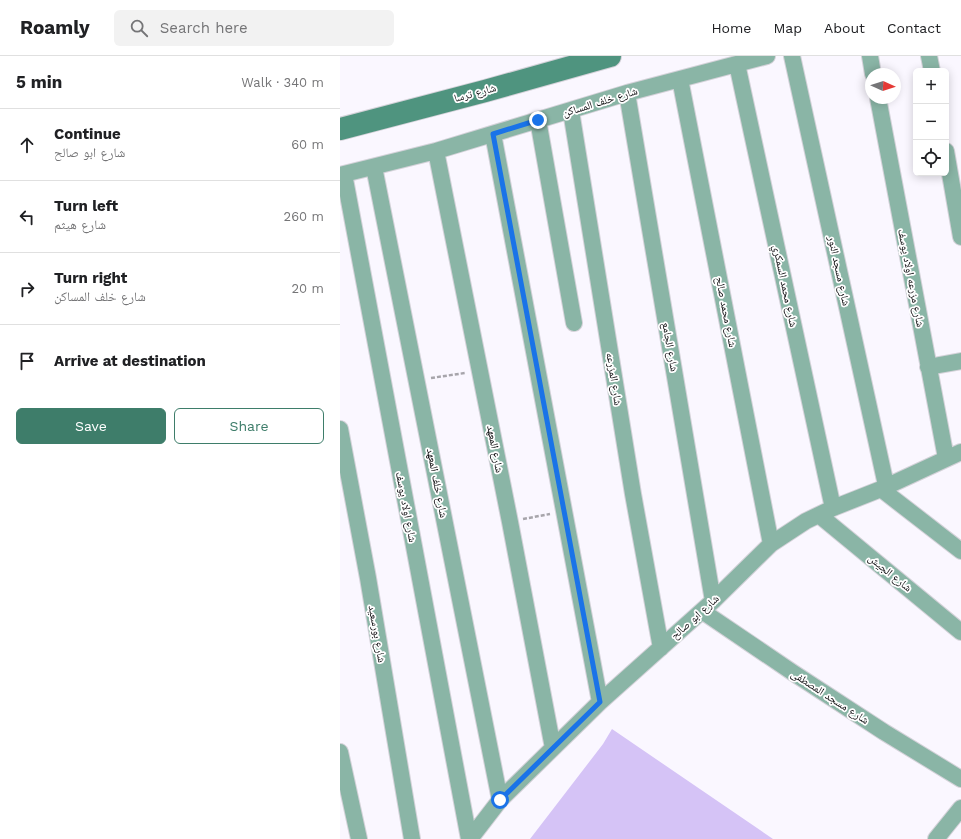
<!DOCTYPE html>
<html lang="en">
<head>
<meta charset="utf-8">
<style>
  body { margin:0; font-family:"Work Sans","Noto Naskh Arabic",sans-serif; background:#f2f2f2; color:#202124 }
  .controls { position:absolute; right:12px; top:12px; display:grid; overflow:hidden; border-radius:6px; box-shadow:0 2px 10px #0003 }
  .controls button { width:36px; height:36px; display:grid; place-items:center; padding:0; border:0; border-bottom:1px solid #e0e0e0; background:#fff; color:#202124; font:20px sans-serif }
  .compass { position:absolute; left:525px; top:12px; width:36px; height:36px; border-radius:50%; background:#fff; box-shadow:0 2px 10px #0003; rotate:93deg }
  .stop { position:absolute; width:12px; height:12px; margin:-9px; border:3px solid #1a73e8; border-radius:50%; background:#fff }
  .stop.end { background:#1a73e8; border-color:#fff; box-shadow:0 1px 4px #0008 }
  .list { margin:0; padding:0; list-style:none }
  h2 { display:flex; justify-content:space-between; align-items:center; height:52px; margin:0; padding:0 16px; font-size:17px }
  h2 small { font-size:13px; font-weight:400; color:#757577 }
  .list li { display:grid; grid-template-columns:26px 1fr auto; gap:12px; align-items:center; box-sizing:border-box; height:72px; padding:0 16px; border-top:1px solid #e0e0e0 }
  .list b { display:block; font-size:15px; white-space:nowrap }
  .list p { margin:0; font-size:13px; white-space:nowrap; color:#757577 }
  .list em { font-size:13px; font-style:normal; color:#757577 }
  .actions { display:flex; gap:8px; padding:12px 16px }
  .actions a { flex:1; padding:9px 0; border:1px solid #3e7d6a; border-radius:6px; text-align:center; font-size:14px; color:#3e7d6a }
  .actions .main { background:#3e7d6a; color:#fff }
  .icon { flex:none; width:22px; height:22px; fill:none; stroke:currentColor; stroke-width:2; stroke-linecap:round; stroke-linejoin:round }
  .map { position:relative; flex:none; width:621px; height:783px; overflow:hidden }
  header { display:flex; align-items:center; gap:24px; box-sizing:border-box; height:56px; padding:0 20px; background:#fff; border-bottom:1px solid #e0e0e0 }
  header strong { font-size:19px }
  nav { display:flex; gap:22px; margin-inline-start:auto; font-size:14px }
  .search { width:280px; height:36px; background:#f2f2f2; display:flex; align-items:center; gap:10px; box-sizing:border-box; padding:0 14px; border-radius:6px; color:#757577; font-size:15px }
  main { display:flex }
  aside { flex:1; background:#fff }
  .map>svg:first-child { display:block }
</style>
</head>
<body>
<header>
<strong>Roamly</strong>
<div class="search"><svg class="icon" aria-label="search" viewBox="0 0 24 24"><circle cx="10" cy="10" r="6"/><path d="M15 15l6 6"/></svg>Search here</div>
<nav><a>Home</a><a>Map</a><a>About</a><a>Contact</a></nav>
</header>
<main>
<aside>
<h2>5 min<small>Walk · 340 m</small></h2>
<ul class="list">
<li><svg class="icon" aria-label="ahead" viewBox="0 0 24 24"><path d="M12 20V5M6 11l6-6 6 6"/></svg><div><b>Continue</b><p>شارع ابو صالح</p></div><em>60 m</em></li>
<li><svg class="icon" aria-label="left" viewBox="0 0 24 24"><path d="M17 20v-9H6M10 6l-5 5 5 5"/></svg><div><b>Turn left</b><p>شارع هيثم</p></div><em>260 m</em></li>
<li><svg class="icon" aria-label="right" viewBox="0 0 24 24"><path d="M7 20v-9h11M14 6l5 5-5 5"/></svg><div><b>Turn right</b><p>شارع خلف المساكن</p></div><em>20 m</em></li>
<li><svg class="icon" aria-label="arrive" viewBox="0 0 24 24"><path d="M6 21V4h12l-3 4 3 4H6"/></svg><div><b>Arrive at destination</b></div></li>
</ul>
<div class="actions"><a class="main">Save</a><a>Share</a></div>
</aside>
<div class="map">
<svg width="621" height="783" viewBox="0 0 621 783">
  <rect width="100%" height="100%" fill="#faf7ff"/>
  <!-- green -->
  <path fill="#d5c3f6" d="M272,673L433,783H190L263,688Z"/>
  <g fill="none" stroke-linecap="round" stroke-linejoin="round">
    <defs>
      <path id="street" d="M452,0L546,429
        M530,0L533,18
        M589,0L592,15
        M397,8L493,452
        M340,23L431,488
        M287,37L373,545
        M538,42L606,402
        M231,55L293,438L321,592
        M198,64L234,267
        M153,78L260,646
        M96,95L170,466L213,692
        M606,95L621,181
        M34,111L160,744
        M4,118L129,783
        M0,119L96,95L287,37L427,0
        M588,311L621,305
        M0,373L28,522L72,783
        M541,433L621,495
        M479,459L621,576
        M362,555L452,616L544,676L621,723
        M0,696L19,783
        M130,783L160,744L260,646L373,545L431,488L466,465L493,452L541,433L621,396
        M596,783L621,752"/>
      <path id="secondary" d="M0,73L145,35L270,0"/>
    </defs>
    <!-- street casing -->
    <use href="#street" stroke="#d4d2d9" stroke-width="18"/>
    <!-- secondary casing -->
    <use href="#secondary" stroke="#d4d2d9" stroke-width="24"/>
    <!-- path -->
    <path stroke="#a7a5ab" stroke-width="2.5" stroke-dasharray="4 2" stroke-linecap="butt" d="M91,322L125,317
      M183,463L210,458"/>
    <!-- street -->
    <use href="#street" stroke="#8ab5a6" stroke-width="16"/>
    <!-- secondary -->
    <use href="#secondary" stroke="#4f947f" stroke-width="22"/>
  </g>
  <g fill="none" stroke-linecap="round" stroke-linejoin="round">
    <!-- route -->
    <path stroke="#1a73e8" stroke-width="5" d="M160,744L260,646L153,78L198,64"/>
  </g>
  <g text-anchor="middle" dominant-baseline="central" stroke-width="3.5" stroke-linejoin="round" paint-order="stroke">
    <!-- street labels -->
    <g font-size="11" fill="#0e0d10" stroke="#fff">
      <text transform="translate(135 37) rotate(-15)">شارع ترسا</text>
      <text transform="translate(260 46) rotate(-17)">شارع خلف المساكن</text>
      <text transform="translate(499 215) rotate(78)">شارع مسجد النور</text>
      <text transform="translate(571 222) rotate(79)">شارع مزرعه اولاد يوسف</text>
      <text transform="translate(445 230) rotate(78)">شارع محمد السمكري</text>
      <text transform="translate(386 256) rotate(79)">شارع محمد صالح</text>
      <text transform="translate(330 291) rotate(80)">شارع الجامع</text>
      <text transform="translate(274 323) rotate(81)">شارع المزرعه</text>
      <text transform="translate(155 393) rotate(79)">شارع المعهد</text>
      <text transform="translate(97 427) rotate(79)">شارع خلف المعهد</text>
      <text transform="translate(66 451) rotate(79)">شارع اولاد يوسف</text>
      <text transform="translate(550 517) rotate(39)">شارع الجيش</text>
      <text transform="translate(355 561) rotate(-42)">شارع ابو صالح</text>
      <text transform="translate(37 578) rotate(80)">شارع بورسعيد</text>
      <text transform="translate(490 641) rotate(33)">شارع مسجد المصطفى</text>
    </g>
  </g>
</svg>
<div class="controls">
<button>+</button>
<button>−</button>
<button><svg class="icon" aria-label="locate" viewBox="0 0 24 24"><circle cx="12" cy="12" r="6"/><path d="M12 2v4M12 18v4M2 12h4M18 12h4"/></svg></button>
</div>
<svg class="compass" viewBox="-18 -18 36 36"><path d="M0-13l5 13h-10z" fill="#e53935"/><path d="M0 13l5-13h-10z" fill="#757577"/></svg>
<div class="stop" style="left:160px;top:744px"></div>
<div class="stop end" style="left:198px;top:64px"></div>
</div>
</main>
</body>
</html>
